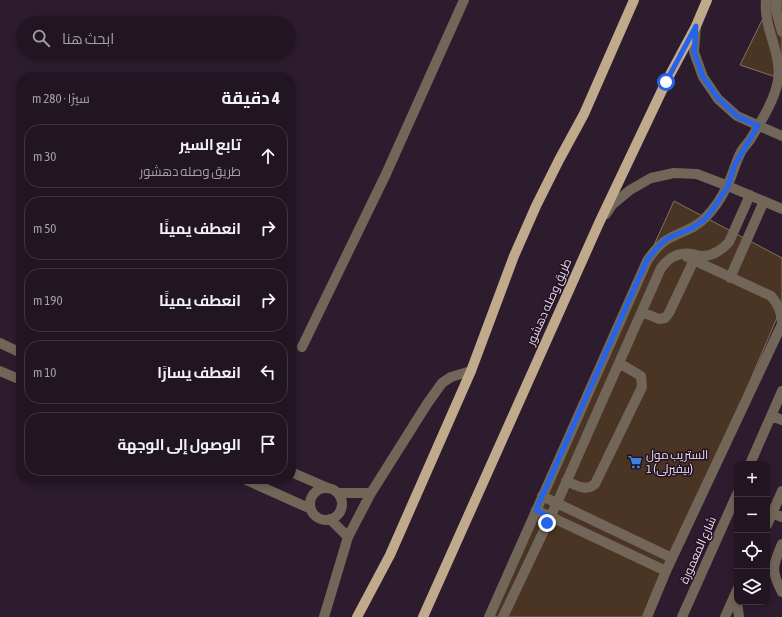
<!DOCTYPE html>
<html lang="ar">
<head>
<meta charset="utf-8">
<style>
  body { margin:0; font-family:"Asap Condensed",Cairo,sans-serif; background:#2e222f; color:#f1f3f6; direction:rtl }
  .controls { position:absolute; right:12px; bottom:12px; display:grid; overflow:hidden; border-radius:8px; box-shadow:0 2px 6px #0003 }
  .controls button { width:36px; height:36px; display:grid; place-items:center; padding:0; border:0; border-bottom:1px solid #3f3440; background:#221522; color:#f1f3f6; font:20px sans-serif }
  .stop { position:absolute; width:12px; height:12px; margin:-9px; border:3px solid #2563eb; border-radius:50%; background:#fff }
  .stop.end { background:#2563eb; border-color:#fff; box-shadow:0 1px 4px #0008 }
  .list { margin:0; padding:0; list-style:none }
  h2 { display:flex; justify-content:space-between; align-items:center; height:52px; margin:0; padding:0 16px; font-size:17px }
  h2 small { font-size:13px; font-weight:400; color:#a29fa5 }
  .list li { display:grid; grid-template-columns:26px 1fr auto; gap:12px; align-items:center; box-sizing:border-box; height:64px; margin:0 8px 8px; padding:0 8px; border:1px solid #3f3440; border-radius:16px }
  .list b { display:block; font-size:15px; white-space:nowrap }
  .list p { margin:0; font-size:13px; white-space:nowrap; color:#a29fa5 }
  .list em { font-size:13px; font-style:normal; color:#a29fa5 }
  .icon { flex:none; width:22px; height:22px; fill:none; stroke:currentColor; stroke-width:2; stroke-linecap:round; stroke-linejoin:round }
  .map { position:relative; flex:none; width:782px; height:617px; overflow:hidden; direction:ltr }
  .search { position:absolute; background:#221522; box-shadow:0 2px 6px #0003; left:16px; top:16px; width:280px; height:44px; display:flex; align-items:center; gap:10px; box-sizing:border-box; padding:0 14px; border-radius:22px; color:#a29fa5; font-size:15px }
  .panel { position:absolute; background:#221522; box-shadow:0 2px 6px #0003; left:16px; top:72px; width:280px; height:412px; border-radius:16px; direction:rtl }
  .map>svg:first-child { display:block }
</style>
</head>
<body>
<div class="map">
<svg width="782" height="617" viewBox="0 0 782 617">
  <rect width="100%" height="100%" fill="#2d1c2e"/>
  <!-- building -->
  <path fill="#4a3524" stroke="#87705d" d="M772,0H782V79L740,65Z
    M674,201L782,258V306L649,617H485Z"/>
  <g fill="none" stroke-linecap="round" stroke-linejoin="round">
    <!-- minor -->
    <path stroke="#716658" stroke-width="10" d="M776,0V11L782,32
      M696,26L694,52L703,77L718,99L737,116L782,136
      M606,214L612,205L630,190L651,178L674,173L697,174L728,186L782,209
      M730,278L764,201
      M642,312L659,319L665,318L669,313L694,260
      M0,343L21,353
      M302,347L386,174L464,0
      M0,371L21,380
      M772,416L782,420
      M750,464L782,391
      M291,472L328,488
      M244,479L311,509
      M566,481C576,485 586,492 595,484L642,387L641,376L619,363
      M310 504a16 16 0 1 1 32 0a16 16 0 1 1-32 0Z
      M338,493H371
      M542,496L672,558
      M536,510L666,571
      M772,513L782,517
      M330,519L348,537
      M767,525L782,491
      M782,544C773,565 770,570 782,592
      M737,602L739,617
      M324,617L348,537L371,493L427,404L442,383L451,377L471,371
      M489,617L647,261C653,252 659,244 668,239C680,232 695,229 705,218C714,209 722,197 727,186C733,175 735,163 741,152C743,148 747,144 750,140C760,123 775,100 778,80C782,52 763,28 766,0
      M503,617L557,503L661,268C669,257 679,252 692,254C696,255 700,256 704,256C715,255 722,250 729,242L750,195
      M647,617L666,571L782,324C782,312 778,304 771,296L687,257
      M682,617L737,494
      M725,617L737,590"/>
    <!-- major -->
    <path stroke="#c1a98c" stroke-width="10" d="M357,617L390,555L471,371L514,256L536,206L559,160L584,114L634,0
      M423,617L599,223L666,82L696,26L707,0"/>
  </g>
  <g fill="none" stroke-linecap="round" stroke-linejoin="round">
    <!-- route -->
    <path stroke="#2563eb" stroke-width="5" d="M547,523L550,517L536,510L647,260L656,249L666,239L692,228L704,220L713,209L728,186L735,164L758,126L737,116L718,98L703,77L694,52L696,26L666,82"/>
  </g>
  <!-- icons -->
  <defs>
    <symbol id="supermarket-bare" viewBox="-9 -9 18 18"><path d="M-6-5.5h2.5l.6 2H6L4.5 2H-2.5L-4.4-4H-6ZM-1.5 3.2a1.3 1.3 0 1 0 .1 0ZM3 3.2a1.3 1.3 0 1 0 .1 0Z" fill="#3f7fe0" stroke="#231224" stroke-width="2.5" paint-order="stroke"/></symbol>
  </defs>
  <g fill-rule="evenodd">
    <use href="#supermarket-bare" x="625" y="452" width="20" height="20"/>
  </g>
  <g text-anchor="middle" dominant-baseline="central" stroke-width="3" stroke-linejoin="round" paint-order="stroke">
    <!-- street labels -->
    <g font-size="12" fill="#e7dce8" stroke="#231224">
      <text transform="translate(549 302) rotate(-66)">طريق وصله دهشور</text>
      <text transform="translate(698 550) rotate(-66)">شارع المعمورة</text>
    </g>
    <!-- poi labels -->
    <g font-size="12" fill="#e7dce8" stroke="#231224" text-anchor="start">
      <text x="646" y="455">الستريب مول<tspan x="646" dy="14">1 (بيفيرلى)</tspan></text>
    </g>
  </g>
</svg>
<div class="controls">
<button>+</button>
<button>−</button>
<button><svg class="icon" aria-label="locate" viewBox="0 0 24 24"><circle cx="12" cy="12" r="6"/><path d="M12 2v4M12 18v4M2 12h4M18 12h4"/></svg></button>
<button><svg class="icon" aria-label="layers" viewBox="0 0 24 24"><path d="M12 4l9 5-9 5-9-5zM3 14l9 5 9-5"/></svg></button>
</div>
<div class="stop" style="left:666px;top:82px"></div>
<div class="stop end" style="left:547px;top:523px"></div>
<div class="search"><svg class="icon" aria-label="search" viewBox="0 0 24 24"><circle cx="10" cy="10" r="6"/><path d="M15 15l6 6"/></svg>ابحث هنا</div>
<section class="panel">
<h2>4 دقيقة<small>سيرًا · 280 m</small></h2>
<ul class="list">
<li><svg class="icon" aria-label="ahead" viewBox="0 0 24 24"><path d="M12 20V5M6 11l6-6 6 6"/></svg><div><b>تابع السير</b><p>طريق وصله دهشور</p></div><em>30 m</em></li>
<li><svg class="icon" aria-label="right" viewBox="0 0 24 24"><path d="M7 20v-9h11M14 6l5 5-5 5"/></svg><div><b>انعطف يمينًا</b></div><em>50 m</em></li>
<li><svg class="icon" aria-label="right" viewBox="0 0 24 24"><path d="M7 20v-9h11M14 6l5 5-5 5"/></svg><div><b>انعطف يمينًا</b></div><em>190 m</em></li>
<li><svg class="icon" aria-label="left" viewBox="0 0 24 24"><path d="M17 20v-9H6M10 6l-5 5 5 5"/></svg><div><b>انعطف يسارًا</b></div><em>10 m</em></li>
<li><svg class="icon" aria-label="arrive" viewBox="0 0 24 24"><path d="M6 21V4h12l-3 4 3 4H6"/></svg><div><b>الوصول إلى الوجهة</b></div></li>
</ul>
</section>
</div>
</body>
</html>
